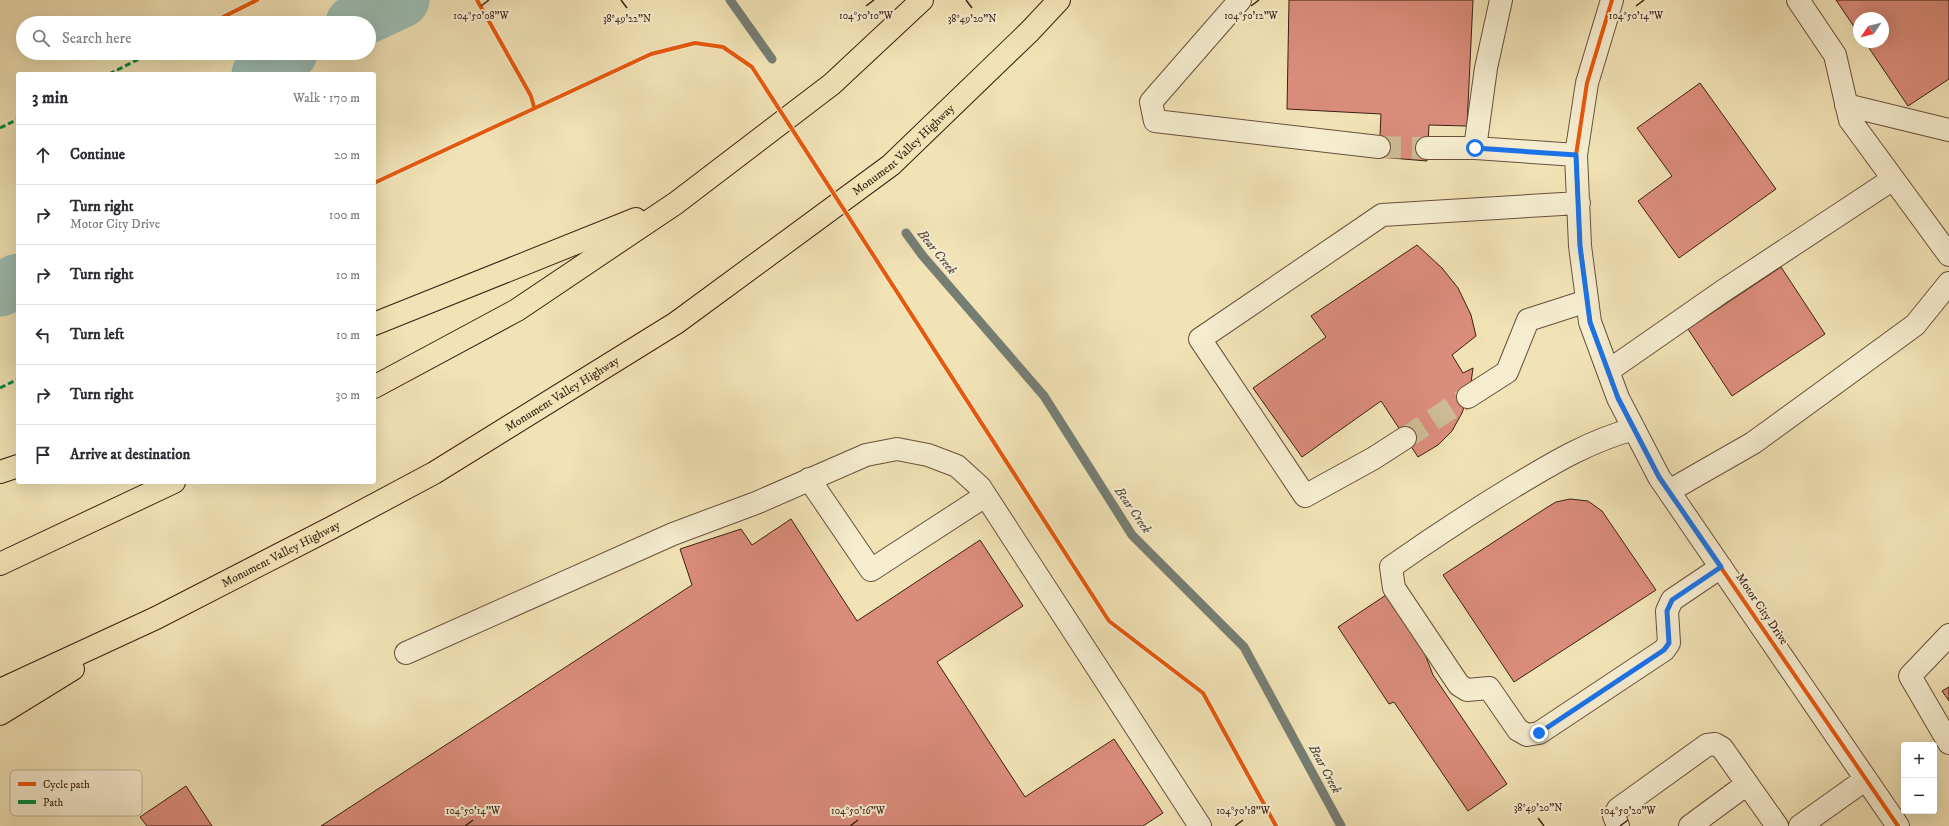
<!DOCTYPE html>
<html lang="en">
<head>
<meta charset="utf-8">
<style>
  body { margin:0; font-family:"IM FELL DW Pica",serif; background:#f2f2f3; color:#2b2b33 }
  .controls { position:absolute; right:12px; bottom:12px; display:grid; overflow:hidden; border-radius:4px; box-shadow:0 4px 16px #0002 }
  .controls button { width:36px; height:36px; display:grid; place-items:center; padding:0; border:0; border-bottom:1px solid #e1e1e2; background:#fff; color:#2b2b33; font:20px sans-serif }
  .compass { position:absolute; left:1853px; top:12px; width:36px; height:36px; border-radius:50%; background:#fff; box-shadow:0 4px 16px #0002; rotate:235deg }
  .stop { position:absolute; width:12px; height:12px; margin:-9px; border:3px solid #1a73e8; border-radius:50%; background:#fff }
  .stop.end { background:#1a73e8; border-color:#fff; box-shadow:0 1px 4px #0008 }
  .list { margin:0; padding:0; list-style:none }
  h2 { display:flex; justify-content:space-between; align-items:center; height:52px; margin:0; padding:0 16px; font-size:17px }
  h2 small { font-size:13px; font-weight:400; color:#7c7c81 }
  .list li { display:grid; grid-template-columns:26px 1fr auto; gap:12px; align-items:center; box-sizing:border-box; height:60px; padding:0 16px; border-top:1px solid #e1e1e2 }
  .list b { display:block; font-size:15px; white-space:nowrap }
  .list p { margin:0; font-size:13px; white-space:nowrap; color:#7c7c81 }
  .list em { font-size:13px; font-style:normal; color:#7c7c81 }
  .icon { flex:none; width:22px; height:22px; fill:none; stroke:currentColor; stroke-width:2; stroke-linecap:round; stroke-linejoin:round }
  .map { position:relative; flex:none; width:1949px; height:826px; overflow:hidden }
  .search { position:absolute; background:#fff; box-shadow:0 4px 16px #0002; left:16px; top:16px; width:360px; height:44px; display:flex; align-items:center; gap:10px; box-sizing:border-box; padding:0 14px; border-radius:22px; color:#7c7c81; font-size:15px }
  .panel { position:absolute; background:#fff; box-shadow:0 4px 16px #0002; left:16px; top:72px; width:360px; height:412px; border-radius:4px }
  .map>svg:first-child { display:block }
</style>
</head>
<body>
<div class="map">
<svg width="1949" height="826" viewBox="0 0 1949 826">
  <rect width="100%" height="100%" fill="#f1e3b6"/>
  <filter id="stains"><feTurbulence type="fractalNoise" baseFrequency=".005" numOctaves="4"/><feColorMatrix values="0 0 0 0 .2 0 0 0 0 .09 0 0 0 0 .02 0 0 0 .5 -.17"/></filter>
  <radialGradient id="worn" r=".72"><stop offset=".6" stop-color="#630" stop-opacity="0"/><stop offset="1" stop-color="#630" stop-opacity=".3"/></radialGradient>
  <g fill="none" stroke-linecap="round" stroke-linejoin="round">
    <!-- stream -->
    <path stroke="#767e74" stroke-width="9" d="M730,0L772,59
      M906,233L922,255L1044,396L1132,535L1244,647L1341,826"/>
    <!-- river -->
    <path stroke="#9cbdb4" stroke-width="55" d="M353,23L402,0
      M259,74L290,53
      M0,289L18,281"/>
  </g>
  <!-- building -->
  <path fill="#db8d7b" stroke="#3c1f13" d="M1289,0H1473L1467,126L1429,125L1427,161L1379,157L1381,114L1287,109Z
    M1836,0H1949V79L1908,106L1865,42H1883V18H1859V34Z
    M1700,83L1776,189L1679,258L1638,201L1672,176L1637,128Z
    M1417,245L1442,268L1458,288L1471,315L1476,336L1452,355L1463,373L1473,368L1470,390L1462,413L1452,431L1438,445L1418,457L1381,401L1302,457L1253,388L1326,337L1311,316Z
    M1781,267L1825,334L1732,396L1688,329Z
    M1570,499L1588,501L1602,511L1656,590L1514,682L1443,575L1546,508L1556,502Z
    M791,519L857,621L980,540L1023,606L937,662L1025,797L1114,739L1163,813L1143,826H321L692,585L680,549L741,529L752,545Z
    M1386,595L1423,649L1433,675L1507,784L1468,811L1394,702L1389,704L1338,627Z
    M1949,687V701L1942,691Z
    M186,786L212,826H147L140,817Z"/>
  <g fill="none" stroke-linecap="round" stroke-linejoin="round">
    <!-- minor-tunnel -->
    <path stroke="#cdbc95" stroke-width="22" stroke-dasharray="22 11" stroke-linecap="butt" d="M1379,147L1427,148
      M1405,438L1468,397"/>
    <defs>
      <path id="minor" d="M1240,0L1151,102L1155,121L1379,147
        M1612,0L1587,83L1576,155L1580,246L1590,322L1618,398L1659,477L1898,826
        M1798,0L1835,55L1850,120L1949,255
        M1846,105L1949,130
        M1427,148H1475L1576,155
        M1475,148L1486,68L1501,0
        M1608,371L1723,291L1893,179
        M1468,397L1507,372L1528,320L1587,301
        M1634,429C1589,441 1553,463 1513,487C1472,512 1431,539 1391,567L1394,588L1459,685L1467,690L1489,688L1518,730L1527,735L1539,733L1664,650L1669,643L1667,611L1672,600L1721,567
        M1405,438L1374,458L1305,496L1200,339L1382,215L1579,203
        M809,479L871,570L985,496
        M1669,491L1753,443L1915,325L1949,283
        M1949,635L1910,676L1949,743
        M406,653L673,534L756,503L866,455L897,449L928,455L957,466L980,487L1200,826
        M1618,826L1614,816L1618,809L1707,745L1715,744L1722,748L1777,826
        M1690,826L1747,784
        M1800,826L1866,779"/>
      <g id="highway">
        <path d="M374,324L636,219"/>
        <path d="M374,387L517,310L676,203L832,84L922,0"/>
        <path d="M0,472L18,466"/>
        <path d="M0,564L174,482"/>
        <path id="s1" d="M0,690L156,618L331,528L434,473L676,323L891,165L1030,31L1059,0"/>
        <path d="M0,714L73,669"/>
      </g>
    </defs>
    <!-- minor casing -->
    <use href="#minor" stroke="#69503c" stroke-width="24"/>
    <!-- highway casing -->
    <use href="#highway" stroke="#3c1f13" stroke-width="24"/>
    <!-- minor -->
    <use href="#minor" stroke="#f6edd0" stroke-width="22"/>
    <!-- highway -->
    <use href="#highway" stroke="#f1e3b6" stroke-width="22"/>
    <!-- quiet -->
    <path stroke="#00873e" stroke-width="3" stroke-dasharray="6 3" stroke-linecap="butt" d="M109,74L151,53
      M0,128L18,119
      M0,388L18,379"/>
    <defs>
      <path id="cycleway" d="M477,0L531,96L534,107
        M1612,0L1587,83L1576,155L1580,246L1590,322L1618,398L1659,477L1898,826
        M211,23L257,0
        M374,183L651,54L695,43L723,47L752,67L1109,621L1203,693L1276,826"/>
    </defs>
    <!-- cycleway casing -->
    <use href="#cycleway" stroke="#f6edd0" stroke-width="6"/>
    <!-- cycleway -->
    <use href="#cycleway" stroke="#e8590c" stroke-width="4"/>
  </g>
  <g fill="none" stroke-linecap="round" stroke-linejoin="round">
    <!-- route -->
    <path stroke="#1a73e8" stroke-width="5" d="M1475,148L1576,155L1580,246L1590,322L1618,398L1659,477L1721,567L1672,600L1667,611L1669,643L1664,650L1539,733"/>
  </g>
  <!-- ticks -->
  <path fill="none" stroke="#3c1f13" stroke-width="1.5" d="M621,0L627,8M966,0L972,8M481,6L489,0M866,6L874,0M1251,6L1259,0M1636,6L1644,0M1538,818L1544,826M465,826L473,820M850,826L858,820M1235,826L1243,820M1620,826L1628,820"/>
  <g text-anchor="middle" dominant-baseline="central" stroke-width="4" stroke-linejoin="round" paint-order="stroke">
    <!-- street labels -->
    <g font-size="12" fill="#3c1f13" stroke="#f6edd0">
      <text stroke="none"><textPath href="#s1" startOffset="1056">Monument Valley Highway</textPath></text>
      <text stroke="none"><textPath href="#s1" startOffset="636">Monument Valley Highway</textPath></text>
      <text stroke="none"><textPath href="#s1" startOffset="312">Monument Valley Highway</textPath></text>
      <text transform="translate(1762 609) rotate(56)">Motor City Drive</text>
    </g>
    <!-- water labels -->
    <g font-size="13" font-style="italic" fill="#594e43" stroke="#f6edd0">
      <text transform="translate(937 252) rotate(51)">Bear Creek</text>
      <text transform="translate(1133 510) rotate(55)">Bear Creek</text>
      <text transform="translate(1325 769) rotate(62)">Bear Creek</text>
    </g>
  </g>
  <!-- legend -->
  <rect x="10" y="770" width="132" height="46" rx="6" fill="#f6edd0" stroke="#beaf97" stroke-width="1"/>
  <rect x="18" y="782" width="18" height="4" fill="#e8590c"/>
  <rect x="18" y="800" width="18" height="4" fill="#00873e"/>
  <g font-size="11" fill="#3c1f13">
    <text x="43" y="788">Cycle path</text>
    <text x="43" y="806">Path</text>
  </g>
  <g font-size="10" text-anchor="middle" fill="#3c1f13" stroke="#f6edd0" stroke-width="4" stroke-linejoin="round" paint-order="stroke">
    <text x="481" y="19">104°50'08"W</text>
    <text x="1251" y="19">104°50'12"W</text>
    <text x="1636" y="19">104°50'14"W</text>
    <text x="866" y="19">104°50'10"W</text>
    <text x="627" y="22">38°49'22"N</text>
    <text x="972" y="22">38°49'20"N</text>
    <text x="1538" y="811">38°49'20"N</text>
    <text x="473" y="814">104°50'14"W</text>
    <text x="858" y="814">104°50'16"W</text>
    <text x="1243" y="814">104°50'18"W</text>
    <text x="1628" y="814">104°50'20"W</text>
  </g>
  <rect width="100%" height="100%" filter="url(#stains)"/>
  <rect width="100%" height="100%" fill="url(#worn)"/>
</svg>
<div class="controls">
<button>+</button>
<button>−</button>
</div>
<svg class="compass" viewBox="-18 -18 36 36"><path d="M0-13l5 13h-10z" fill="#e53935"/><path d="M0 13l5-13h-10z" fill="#7c7c81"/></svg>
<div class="stop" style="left:1475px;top:148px"></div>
<div class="stop end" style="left:1539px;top:733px"></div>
<div class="search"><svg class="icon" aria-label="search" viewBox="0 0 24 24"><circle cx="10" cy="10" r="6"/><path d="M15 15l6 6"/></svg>Search here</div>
<section class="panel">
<h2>3 min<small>Walk · 170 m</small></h2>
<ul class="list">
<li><svg class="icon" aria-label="ahead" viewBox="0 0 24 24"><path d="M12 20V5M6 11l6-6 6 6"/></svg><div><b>Continue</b></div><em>20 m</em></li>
<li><svg class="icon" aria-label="right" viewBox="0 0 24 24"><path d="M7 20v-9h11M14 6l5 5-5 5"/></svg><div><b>Turn right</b><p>Motor City Drive</p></div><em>100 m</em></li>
<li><svg class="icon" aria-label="right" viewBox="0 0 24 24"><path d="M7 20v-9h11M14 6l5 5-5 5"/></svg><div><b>Turn right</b></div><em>10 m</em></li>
<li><svg class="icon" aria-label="left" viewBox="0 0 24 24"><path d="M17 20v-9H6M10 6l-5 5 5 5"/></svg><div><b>Turn left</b></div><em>10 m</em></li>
<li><svg class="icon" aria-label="right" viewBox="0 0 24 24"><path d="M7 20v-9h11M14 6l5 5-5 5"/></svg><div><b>Turn right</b></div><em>30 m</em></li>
<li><svg class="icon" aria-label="arrive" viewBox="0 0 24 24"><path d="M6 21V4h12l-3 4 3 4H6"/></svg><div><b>Arrive at destination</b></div></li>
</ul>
</section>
</div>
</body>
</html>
